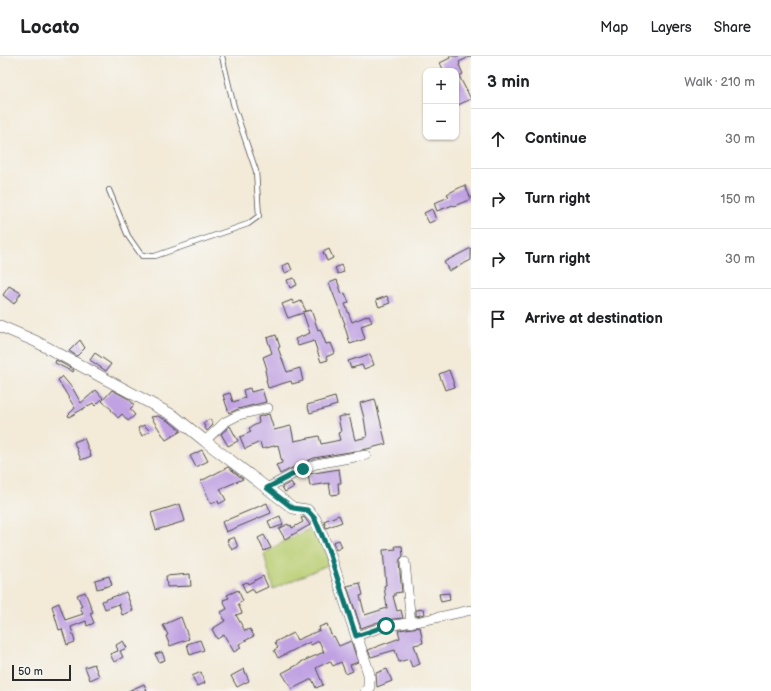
<!DOCTYPE html>
<html lang="en">
<head>
<meta charset="utf-8">
<style>
  body { margin:0; font-family:"Balsamiq Sans",sans-serif; background:#f2f2f2; color:#202124 }
  .controls { position:absolute; right:12px; top:12px; display:grid; overflow:hidden; border-radius:8px; box-shadow:0 1px 3px #0004 }
  .controls button { width:36px; height:36px; display:grid; place-items:center; padding:0; border:0; border-bottom:1px solid #e0e0e0; background:#fff; color:#202124; font:20px sans-serif }
  .scale { position:absolute; left:12px; bottom:10px; width:59px; box-sizing:border-box; padding-left:4px; border:2px solid #2b2b2b; border-top:0; font-size:11px; line-height:14px; white-space:nowrap; color:#2b2b2b; -webkit-text-stroke:3px #f6f6f2; paint-order:stroke }
  .stop { position:absolute; width:12px; height:12px; margin:-9px; border:3px solid #0f766e; border-radius:50%; background:#fff }
  .stop.end { background:#0f766e; border-color:#fff; box-shadow:0 1px 4px #0008 }
  .list { margin:0; padding:0; list-style:none }
  h2 { display:flex; justify-content:space-between; align-items:center; height:52px; margin:0; padding:0 16px; font-size:17px }
  h2 small { font-size:13px; font-weight:400; color:#757577 }
  .list li { display:grid; grid-template-columns:26px 1fr auto; gap:12px; align-items:center; box-sizing:border-box; height:60px; padding:0 16px; border-top:1px solid #e0e0e0 }
  .list b { display:block; font-size:15px; white-space:nowrap }
  .list em { font-size:13px; font-style:normal; color:#757577 }
  .icon { flex:none; width:22px; height:22px; fill:none; stroke:currentColor; stroke-width:2; stroke-linecap:round; stroke-linejoin:round }
  .map { position:relative; flex:none; width:471px; height:635px; overflow:hidden }
  header { display:flex; align-items:center; gap:24px; box-sizing:border-box; height:56px; padding:0 20px; background:#fff; border-bottom:1px solid #e0e0e0 }
  header strong { font-size:19px }
  nav { display:flex; gap:22px; margin-inline-start:auto; font-size:14px }
  main { display:flex }
  aside { flex:1; background:#fff }
  .map>svg:first-child { display:block }
</style>
</head>
<body>
<header>
<strong>Locato</strong>
<nav><a>Map</a><a>Layers</a><a>Share</a></nav>
</header>
<main>
<div class="map">
<svg width="471" height="635" viewBox="0 0 471 635">
  <rect width="100%" height="100%" fill="#f6f6f2"/>
  <filter id="ink" filterUnits="userSpaceOnUse"><feTurbulence type="fractalNoise" baseFrequency=".025" numOctaves="2"/><feDisplacementMap in="SourceGraphic" scale="8" xChannelSelector="R" yChannelSelector="G"/><feConvolveMatrix kernelMatrix="1 2 1 2 8 2 1 2 1" color-interpolation-filters="sRGB"/></filter>
  <filter id="wash" filterUnits="userSpaceOnUse"><feTurbulence type="fractalNoise" baseFrequency=".012" numOctaves="4" result="noise"/><feDisplacementMap in="SourceGraphic" scale="16" xChannelSelector="R" yChannelSelector="G"/><feGaussianBlur stdDeviation="0.9" result="paint"/><feColorMatrix in="noise" values="0 0 0 0 0 0 0 0 0 0 0 0 0 0 0 0 0 1.4 0 .05"/><feComposite in="paint" operator="in"/></filter>
  <g filter="url(#wash)">
    <rect width="100%" height="100%" fill="#f3ead8"/>
    <!-- green -->
    <path fill="#bace72" stroke="#727c4e" d="M315,470L330,508L273,533L264,498L279,488Z"/>
    <g id="blocks">
      <!-- building -->
      <path fill="#c0a1e2" d="M449,0H471L459,6L460,8L459,9L463,18L459,20L471,43L458,49L456,43V15H444L440,7L450,2Z
        M465,129L471,143L454,150L453,149L437,155L434,147L449,141L447,138Z
        M432,153L436,164L429,167L424,157Z
        M471,192V204L449,215L444,206Z
        M329,193L333,202L327,205L323,196Z
        M289,207L292,214L285,217L282,210Z
        M341,209L344,216L338,218L335,212Z
        M294,222L297,229L290,232L287,224Z
        M337,224L342,238L345,237L349,247L345,248L352,266L369,259L372,266L361,270L365,283L350,288L344,268H345L329,227Z
        M9,230L21,237L14,248L3,239Z
        M387,240L390,247L379,251L376,244Z
        M292,244L294,248L301,245L306,255L303,256L311,254L318,274L320,273L326,288L331,287L335,297L326,301L328,304L321,306L314,285L298,290L295,283L310,277L303,257L288,262L282,248Z
        M276,279L280,291L278,292L287,316L300,312L303,325L292,328L291,325L268,332L266,324H267L265,314L267,313L263,301L272,297L267,282Z
        M80,284L85,292L77,300L69,295Z
        M95,297L111,308L106,315L90,304Z
        M370,298L374,309L364,313L362,309L351,312L348,305Z
        M56,304L74,314L73,316L55,307Z
        M449,314L455,331L445,334L439,318Z
        M62,320L73,333L81,347L96,334L103,342L95,350L93,347L69,361L68,359L75,352L58,324Z
        M250,332L251,336L262,333L266,346L238,353L229,357L223,339L230,337L233,346L245,342L243,334Z
        M112,334L129,343L134,349L130,353L135,359L128,365L122,358L118,362L111,354H112L102,345Z
        M335,341L337,349L310,357L307,349Z
        M375,343L386,388L367,393L314,402L300,408L280,418L276,409L282,407L278,389L262,393L260,386L245,393L240,381L251,376L249,372L259,367L258,361L269,358L274,374L291,370L294,385L319,380L321,388L340,384L338,377L341,376L338,361L349,359L355,384L367,381L364,362L360,347Z
        M158,360L170,366L181,375L166,384L151,361Z
        M210,363L213,369L207,375L203,367Z
        M144,369L150,375L142,380L138,372Z
        M230,370L238,385L228,390L221,378Z
        M84,382L91,400L81,404L74,386Z
        M202,394L208,405L196,411L190,400Z
        M228,411L243,423L220,433L226,444L219,448L218,445L211,448L201,425Z
        M339,413L341,427H338L339,438L331,439L329,427L310,430L308,418Z
        M291,426L294,431L285,436L282,431Z
        M267,447L271,457L226,476L222,466Z
        M180,448L185,465L156,474L151,457Z
        M339,459L342,466L326,472L324,465Z
        M280,460L283,469L271,473L268,465Z
        M304,461L310,469L285,483L279,473L288,468L289,470L291,469L292,472L303,466L301,462Z
        M264,479L271,492L264,495L258,482Z
        M234,481L238,491L232,494L227,484Z
        M339,484L342,491L336,494L333,486Z
        M395,490H402L403,500L400,503L399,507L402,536L395,537V540H393L397,555L401,554L403,562L384,564L361,572L347,530L360,527L363,539L360,540L365,559L387,552L384,530L386,529L383,494L396,493Z
        M190,518L191,530L167,531L166,520Z
        M109,520L112,529L97,533L95,524Z
        M263,520L268,531L255,537L253,533L246,537L242,528L247,526L248,528Z
        M238,534L243,545L238,548L242,557L236,559L245,575L250,573L254,580L239,588L241,592L234,596L224,579L217,583L212,573L225,565L221,556L227,553L223,544L229,542L227,539Z
        M85,536L93,556L90,557L94,567L87,570L86,565L71,571L75,586L67,589L62,573L59,574L52,550L59,547L65,564L83,558L80,551L82,550L77,539Z
        M126,536L133,555L122,559L119,548L105,553L102,545Z
        M449,537L450,544L441,546L439,538Z
        M424,553L425,558L416,560V554Z
        M181,561L189,583L170,590L166,580L168,579L163,569Z
        M327,568L332,581L334,580L339,590L351,585L358,606L350,609L353,615L346,618L341,606L333,610L330,605L316,612L323,629L316,632L312,623L292,633L282,617L301,607V606L324,596L319,585L311,589L310,586L278,602L274,594L278,592L275,586L293,577L297,584L320,574L319,571Z
        M420,571L423,587L414,589L420,608L412,611L409,603L399,606L395,594L371,601L368,594L400,582L398,574Z
        M200,584L204,594L190,599L187,588Z
        M123,585L127,592L120,595L123,601L114,606L110,598L118,595L116,589Z
        M162,596L165,604L159,606L155,598Z
        M94,608L99,620L90,624L85,611Z
        M244,613L249,625L237,631L231,620Z
        M387,613L392,625L377,631L376,617Z
        M201,616L205,627L197,630L192,620Z
        M144,628L147,635H128Z"/>
    </g>
  </g>
  <g filter="url(#ink)">
    <use href="#blocks" fill-opacity="0" stroke="#494845" stroke-width="1"/>
    <g fill="none" stroke-linecap="round" stroke-linejoin="round">
      <defs>
        <path id="service" d="M109,134L128,180L142,200H155L248,168L259,160L256,115L234,51L222,0"/>
        <path id="minor" d="M205,385L225,366L239,359L268,352
          M267,432L303,413L316,408L366,399
          M405,506L411,567
          M356,580L386,570L421,565L471,554"/>
        <path id="tertiary" d="M0,270L35,285L174,360L205,385L293,452L307,454L315,463L329,496L369,618V633L366,635"/>
      </defs>
      <!-- service casing -->
      <use href="#service" stroke="#494845" stroke-width="6"/>
      <!-- minor casing -->
      <use href="#minor" stroke="#494845" stroke-width="10"/>
      <!-- tertiary casing -->
      <use href="#tertiary" stroke="#494845" stroke-width="12"/>
      <!-- service -->
      <use href="#service" stroke="#fff" stroke-width="4.5"/>
      <!-- minor -->
      <use href="#minor" stroke="#fff" stroke-width="9"/>
      <!-- tertiary -->
      <use href="#tertiary" stroke="#fff" stroke-width="11"/>
    </g>
  </g>
  <g fill="none" stroke-linecap="round" stroke-linejoin="round" filter="url(#ink)">
    <!-- route -->
    <path stroke="#0f766e" stroke-width="5" d="M303,413L267,432L293,452L307,454L315,463L329,496L356,580L386,570"/>
  </g>
</svg>
<div class="controls">
<button>+</button>
<button>−</button>
</div>
<div class="scale">50 m</div>
<div class="stop" style="left:386px;top:570px"></div>
<div class="stop end" style="left:303px;top:413px"></div>
</div>
<aside>
<h2>3 min<small>Walk · 210 m</small></h2>
<ul class="list">
<li><svg class="icon" aria-label="ahead" viewBox="0 0 24 24"><path d="M12 20V5M6 11l6-6 6 6"/></svg><div><b>Continue</b></div><em>30 m</em></li>
<li><svg class="icon" aria-label="right" viewBox="0 0 24 24"><path d="M7 20v-9h11M14 6l5 5-5 5"/></svg><div><b>Turn right</b></div><em>150 m</em></li>
<li><svg class="icon" aria-label="right" viewBox="0 0 24 24"><path d="M7 20v-9h11M14 6l5 5-5 5"/></svg><div><b>Turn right</b></div><em>30 m</em></li>
<li><svg class="icon" aria-label="arrive" viewBox="0 0 24 24"><path d="M6 21V4h12l-3 4 3 4H6"/></svg><div><b>Arrive at destination</b></div></li>
</ul>
</aside>
</main>
</body>
</html>
